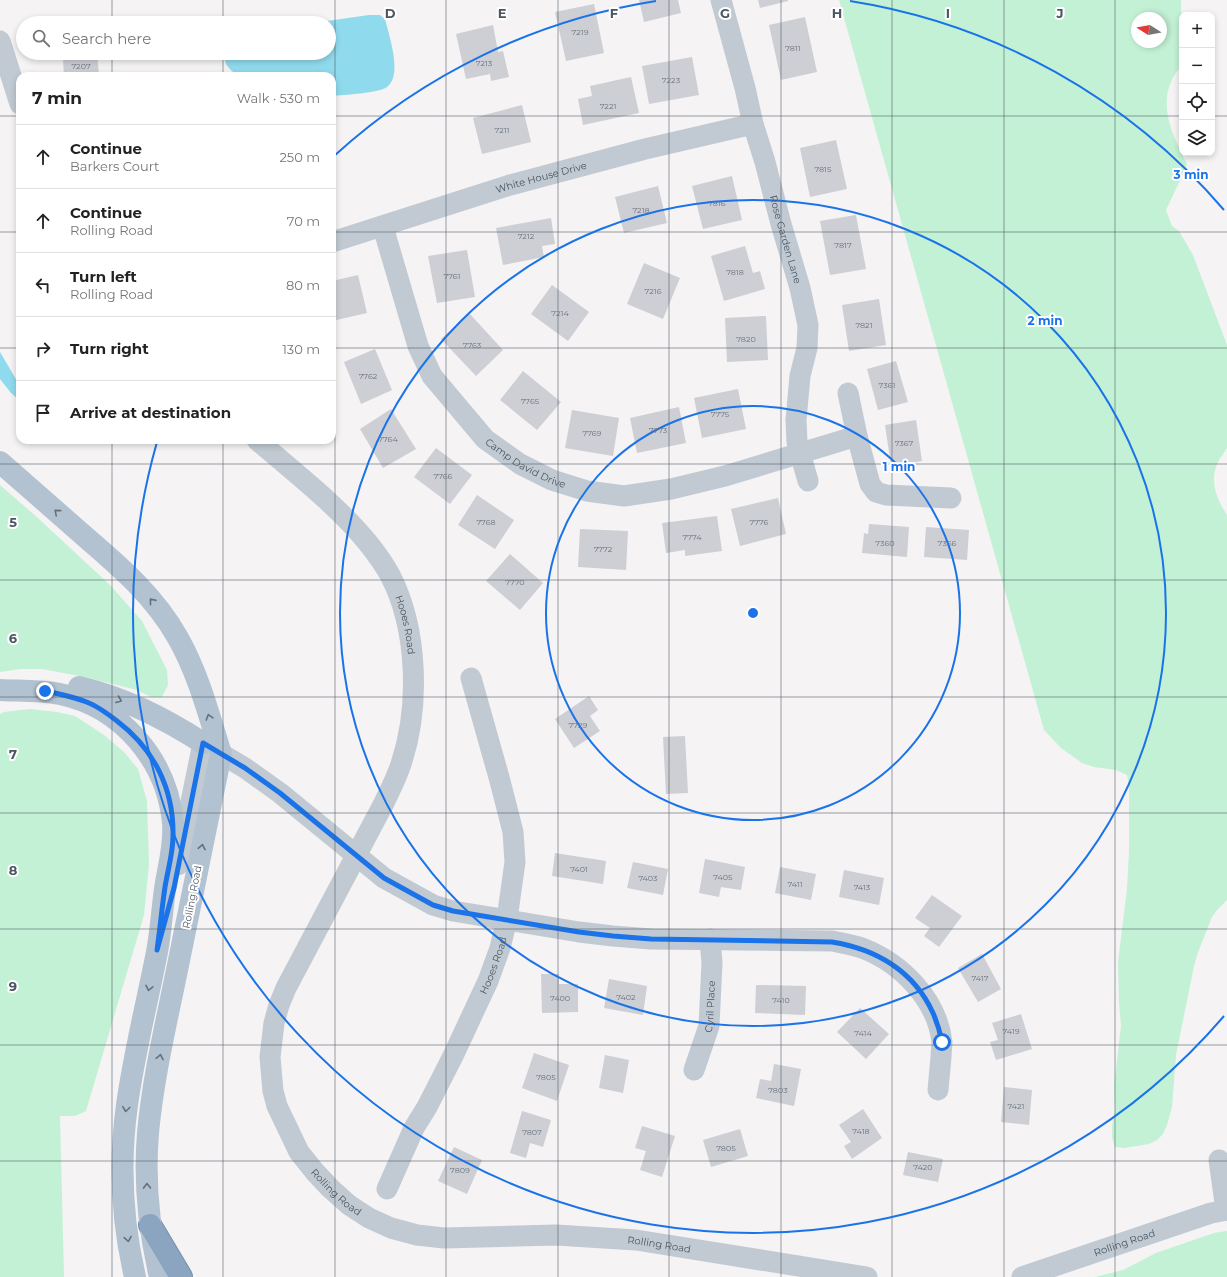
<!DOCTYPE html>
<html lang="en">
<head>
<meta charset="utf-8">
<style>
  body { margin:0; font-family:Montserrat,sans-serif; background:#f6f6f6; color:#222 }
  .controls { position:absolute; right:12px; top:12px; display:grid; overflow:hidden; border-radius:8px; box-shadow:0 2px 6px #0003 }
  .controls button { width:36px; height:36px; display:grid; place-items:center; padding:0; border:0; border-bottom:1px solid #e0e0e0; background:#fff; color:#222; font:20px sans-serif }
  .compass { position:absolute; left:1131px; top:12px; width:36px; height:36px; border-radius:50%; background:#fff; box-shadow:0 2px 6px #0003; rotate:281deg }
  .stop { position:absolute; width:12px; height:12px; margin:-9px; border:3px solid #1a73e8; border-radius:50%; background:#fff }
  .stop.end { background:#1a73e8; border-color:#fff; box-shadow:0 1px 4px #0008 }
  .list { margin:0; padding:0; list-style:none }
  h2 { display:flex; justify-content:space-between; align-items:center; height:52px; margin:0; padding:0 16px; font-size:17px }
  h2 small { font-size:13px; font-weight:400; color:#767676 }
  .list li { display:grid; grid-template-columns:26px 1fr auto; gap:12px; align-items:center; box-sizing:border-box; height:64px; padding:0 16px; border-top:1px solid #e0e0e0 }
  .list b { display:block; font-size:15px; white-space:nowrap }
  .list p { margin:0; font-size:13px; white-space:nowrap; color:#767676 }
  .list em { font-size:13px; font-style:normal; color:#767676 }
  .icon { flex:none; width:22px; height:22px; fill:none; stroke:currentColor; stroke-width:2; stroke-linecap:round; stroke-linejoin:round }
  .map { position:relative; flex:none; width:1227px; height:1277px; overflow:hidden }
  .search { position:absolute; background:#fff; box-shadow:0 2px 6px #0003; left:16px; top:16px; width:320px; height:44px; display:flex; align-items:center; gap:10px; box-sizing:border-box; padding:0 14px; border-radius:22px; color:#767676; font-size:15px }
  .panel { position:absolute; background:#fff; box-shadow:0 2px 6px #0003; left:16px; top:72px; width:320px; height:372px; border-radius:12px }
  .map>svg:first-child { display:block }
</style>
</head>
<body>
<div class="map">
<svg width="1227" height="1277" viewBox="0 0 1227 1277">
  <rect width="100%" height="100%" fill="#f5f3f3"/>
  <!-- green -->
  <path fill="#c3f1d5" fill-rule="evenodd" d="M839,0H1181L1182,66C1174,74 1173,77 1169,87C1161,113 1175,140 1187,164L1184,172L1166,210L1172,226L1179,231L1193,255L1227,345V448C1223,455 1218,460 1216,467C1210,484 1218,501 1227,515V900L1217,910L1212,917L1198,952L1194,966L1176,1055L1172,1107L1167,1125L1163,1134L1157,1140L1149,1144L1124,1148L1115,1147L1112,1138V1126L1115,1109L1114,1086L1121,1026L1119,1002L1118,962L1127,889L1129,852V786L1127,775L1116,770L1094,767L1082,763L1061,748L1044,730ZM1137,18H1161V42H1137Z
    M0,485L39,519L110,585L142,621L167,670L168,685L162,697H151L137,690L85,677L42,669H20L0,672Z
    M30,709L57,712L75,716L104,735L124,752L138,769L147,801L149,864L144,915L86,1111L75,1116H60L64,1277H0V714L4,712Z
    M1227,1231V1277H1095L1123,1270L1156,1253L1214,1233Z"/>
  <!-- water -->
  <path fill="#90daee" d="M369,15H380L385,19C389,36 403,75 387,87C380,93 343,95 332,96V76H238C229,69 223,64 225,53H329V23H313Z
    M0,352L20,386V401L11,393L0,379Z"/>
  <!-- building -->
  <path fill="#cdcfd5" d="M639,0H678L681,13L644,22Z
    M758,0H788V1L760,8Z
    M594,4L604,53L566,61L555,12Z
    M805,17L817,72L781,80L769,25Z
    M493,25L498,52L503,51L509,77L491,81L490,74L466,79L456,34Z
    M57,53H97L99,74L64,76L63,59H57Z
    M692,57L699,95L649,104L642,66Z
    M631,77L639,113L583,125L578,99L592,96L590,86Z
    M522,105L531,142L482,154L473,118Z
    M836,140L847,189L810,197L800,148Z
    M732,176L742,220L703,229L692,186Z
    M658,186L667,223L624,233L615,197Z
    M856,215L866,269L830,275L820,221Z
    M551,218L555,244L542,246L544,257L503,265L496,228Z
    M745,246L753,273L760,271L765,289L724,301L711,256Z
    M467,250L475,297L437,303L428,256Z
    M644,263L680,278L663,319L627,304Z
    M358,275L367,313L332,321V281Z
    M552,285L589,312L568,341L531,314Z
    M879,299L886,345L849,351L842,305Z
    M469,313L503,350L476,376L441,339Z
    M766,316L768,360L727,362L725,318Z
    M375,349L392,390L361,404L344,362Z
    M896,361L908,402L878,410L867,369Z
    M523,371L561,402L537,430L500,400Z
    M738,389L746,429L702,438L694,398Z
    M679,407L686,443L637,453L630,418Z
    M391,409L416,449L383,468L360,429Z
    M572,410L619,418L613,456L565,448Z
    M916,420L922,461L891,466L885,425Z
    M436,448L472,475L450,504L414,477Z
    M477,495L514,520L495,549L458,525Z
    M778,498L786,534L740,546L731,509Z
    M717,516L722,551L685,556V550L666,553L662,523Z
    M869,524L909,527L907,557L862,553L864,533L868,534Z
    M926,527L969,530L967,560L924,557Z
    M580,529L628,531L626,570L578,567Z
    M510,554L543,583L520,610L486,581Z
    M589,696L598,710L590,716L600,731L574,748L555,719Z
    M685,736L688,793L666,794L663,737Z
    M555,853L606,861L603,884L552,876Z
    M705,859L745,867L741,890L721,887L719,897L699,893Z
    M633,862L668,869L663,895L627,888Z
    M780,867L816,874L811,900L775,893Z
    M844,870L884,878L879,905L839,897Z
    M932,895L962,916L939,947L924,936L930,928L915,918Z
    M982,954L1001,989L978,1002L958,968Z
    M541,974H559V984H578V1012L542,1013Z
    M609,979L647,986L643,1015L604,1008Z
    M756,985L806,986L805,1015L755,1013Z
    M860,1008L889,1034L866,1059L837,1032Z
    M1021,1014L1032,1049L996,1060L990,1042L998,1040L992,1023Z
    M534,1053L569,1065L557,1101L522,1088Z
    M605,1055L629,1060L623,1093L599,1088Z
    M774,1064L801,1069L794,1106L756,1098L760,1079L771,1081Z
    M1004,1087L1032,1090L1029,1125L1001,1122Z
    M863,1109L882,1138L852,1159L844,1146L851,1142L839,1125Z
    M522,1111L551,1120L543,1147L530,1143L526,1158L510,1153Z
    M642,1126L675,1136L662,1177L640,1170L646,1151L635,1148Z
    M740,1129L748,1156L711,1167L703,1140Z
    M454,1147L482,1160L467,1194L438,1181Z
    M908,1152L943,1159L938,1182L903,1175Z"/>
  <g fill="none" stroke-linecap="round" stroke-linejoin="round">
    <defs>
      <path id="highway" d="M150,1225L181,1277"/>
    </defs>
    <!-- highway casing -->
    <use href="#highway" stroke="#7690ad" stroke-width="24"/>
    <!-- minor -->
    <g stroke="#c1cad2" stroke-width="21">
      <path id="s1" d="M721,0L745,88L753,124L765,162L781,224L800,288L808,325L807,348L800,376L796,420L797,442L808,481"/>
      <path d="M0,41L20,104"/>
      <path id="s2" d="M383,227L418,346L432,376L485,439L520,464L552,480L587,491L624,496L671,489L725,476L857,436L848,393"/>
      <path id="s3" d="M332,242L510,185L645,149L753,124"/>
      <path d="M857,436L870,484L876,492L886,495L951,498"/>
      <path id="s4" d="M257,440C294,472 337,505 368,543C376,553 384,564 390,575C418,629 420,707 401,764C397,777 390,790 384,803L286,988L279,1005L274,1023L270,1057L273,1091L277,1106L299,1152L315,1172L330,1188L349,1205L369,1218L391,1228L417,1235L444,1238L556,1235L636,1240L867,1277"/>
      <path d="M178,865L203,743L245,768L280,793L384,878L433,905L453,911L579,932L613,936L651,939L832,941C842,943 853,945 862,948C901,963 937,999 942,1042C942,1046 941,1052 941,1057C940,1068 939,1079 938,1090"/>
      <path id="s5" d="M694,1070L709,1026L712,963L710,939"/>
      <path d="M1219,1160L1226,1210"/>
      <path id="s6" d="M387,1189L414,1128L427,1107L453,1056L488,981L500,948L507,919L515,862L513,832L500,781L471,678"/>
      <path id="s7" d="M1022,1277L1211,1213L1227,1210"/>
    </g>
    <!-- major -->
    <path stroke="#b3c2d1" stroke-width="22" d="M0,462C27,486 55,510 82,534C118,565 154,595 178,638C198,673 209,715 221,754C206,826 192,898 177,970C166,1024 153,1078 148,1133C144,1181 149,1230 160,1277
      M79,687C125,698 164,718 203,743
      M0,690C20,691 40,690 60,694C122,707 167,760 173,823C175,846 168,867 165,889C162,910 161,931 157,952C147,1003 134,1054 127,1105C119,1162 122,1221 135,1277"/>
    <!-- highway -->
    <use href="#highway" stroke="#8ba5c1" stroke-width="22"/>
  </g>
  <!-- one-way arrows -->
  <defs><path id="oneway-chevron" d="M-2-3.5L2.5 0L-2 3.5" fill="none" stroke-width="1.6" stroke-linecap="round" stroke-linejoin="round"/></defs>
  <g stroke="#64717d">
    <use href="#oneway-chevron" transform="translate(57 512) rotate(-139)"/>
    <use href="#oneway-chevron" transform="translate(152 601) rotate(-129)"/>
    <use href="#oneway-chevron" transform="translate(119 700) rotate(21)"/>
    <use href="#oneway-chevron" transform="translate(209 717) rotate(-107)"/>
    <use href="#oneway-chevron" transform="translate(202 847) rotate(-79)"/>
    <use href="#oneway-chevron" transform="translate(149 988) rotate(102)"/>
    <use href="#oneway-chevron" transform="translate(160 1057) rotate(-79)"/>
    <use href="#oneway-chevron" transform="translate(126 1109) rotate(97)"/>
    <use href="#oneway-chevron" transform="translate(147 1186) rotate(-91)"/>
    <use href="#oneway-chevron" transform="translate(128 1239) rotate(81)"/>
  </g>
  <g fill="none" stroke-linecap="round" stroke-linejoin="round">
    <!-- route -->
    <path stroke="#1a73e8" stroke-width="5" d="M45,691C60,694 75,697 89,703C99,707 108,714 117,721C154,749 174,789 173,836C173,853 168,869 165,887C162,907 160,929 157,950L174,888L203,743L245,768L280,793L384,878L433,905L453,911L579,932L613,936L651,939L832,942C876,949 914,971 933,1013C937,1022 940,1032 942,1042"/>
  </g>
  <!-- grid -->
  <path fill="none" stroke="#4a5661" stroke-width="1" stroke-opacity="0.55" d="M112,0V23M223,0V23M335,0V1277M446,0V1277M558,0V1277M669,0V1277M781,0V1277M892,0V1277M1004,0V1277M1115,0V1277M112,53V76M223,53V76M0,116H20M332,116H1182M1212,116H1227M0,232H20M332,232H1227M0,348H20M332,348H1227M112,440V1277M223,440V1277M0,464H1227M0,580H1227M0,697H1227M0,813H1227M0,929H1227M0,1045H1227M0,1161H1227"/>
  <!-- distance rings -->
  <g fill="none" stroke="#1a73e8" stroke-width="2">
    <circle cx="753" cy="613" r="207"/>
    <circle cx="753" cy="613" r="413"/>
    <path d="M1224 1016A620 620 0 0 1 157 442M334 156A620 620 0 0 1 656 1M850 1A620 620 0 0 1 1224 210"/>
  </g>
  <g text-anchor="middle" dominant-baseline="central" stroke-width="4" stroke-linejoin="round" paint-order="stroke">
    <!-- number labels -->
    <g font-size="8" fill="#6b747e">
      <text x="580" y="32">7219</text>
      <text x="793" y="48">7811</text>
      <text x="484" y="63">7213</text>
      <text x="81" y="66">7207</text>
      <text x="671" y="80">7223</text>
      <text x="608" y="106">7221</text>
      <text x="502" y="130">7211</text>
      <text x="823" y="169">7815</text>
      <text x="717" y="203">7816</text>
      <text x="641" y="210">7218</text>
      <text x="526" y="236">7212</text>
      <text x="843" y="245">7817</text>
      <text x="735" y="272">7818</text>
      <text x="452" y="276">7761</text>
      <text x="653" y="291">7216</text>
      <text x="560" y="313">7214</text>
      <text x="864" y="325">7821</text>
      <text x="746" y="339">7820</text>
      <text x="472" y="345">7763</text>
      <text x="368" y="376">7762</text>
      <text x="887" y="385">7361</text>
      <text x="530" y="401">7765</text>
      <text x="720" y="414">7775</text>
      <text x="658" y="430">7773</text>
      <text x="592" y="433">7769</text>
      <text x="388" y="439">7764</text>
      <text x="904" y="443">7367</text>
      <text x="443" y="476">7766</text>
      <text x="486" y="522">7768</text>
      <text x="759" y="522">7776</text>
      <text x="692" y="537">7774</text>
      <text x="885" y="543">7360</text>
      <text x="947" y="543">7366</text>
      <text x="603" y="549">7772</text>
      <text x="515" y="582">7770</text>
      <text x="578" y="725">7729</text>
      <text x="579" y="869">7401</text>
      <text x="723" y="877">7405</text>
      <text x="648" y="878">7403</text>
      <text x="795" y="884">7411</text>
      <text x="862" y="887">7413</text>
      <text x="980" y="978">7417</text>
      <text x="626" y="997">7402</text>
      <text x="560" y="998">7400</text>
      <text x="781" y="1000">7410</text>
      <text x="1011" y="1031">7419</text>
      <text x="863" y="1033">7414</text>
      <text x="546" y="1077">7805</text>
      <text x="778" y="1090">7803</text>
      <text x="1016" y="1106">7421</text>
      <text x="861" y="1131">7418</text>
      <text x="532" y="1132">7807</text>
      <text x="726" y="1148">7805</text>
      <text x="923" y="1167">7420</text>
      <text x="460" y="1170">7809</text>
    </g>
    <!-- street labels -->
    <g font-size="10" fill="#4a5661" stroke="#fff">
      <text stroke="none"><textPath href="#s3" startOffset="219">White House Drive</textPath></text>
      <text stroke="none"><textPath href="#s1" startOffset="248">Rose Garden Lane</textPath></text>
      <text stroke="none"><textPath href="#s2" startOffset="287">Camp David Drive</textPath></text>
      <text stroke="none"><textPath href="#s4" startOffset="243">Hooes Road</textPath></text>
      <text transform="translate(192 897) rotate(-79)">Rolling Road</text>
      <text stroke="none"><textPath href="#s6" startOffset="248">Hooes Road</textPath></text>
      <text stroke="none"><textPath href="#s5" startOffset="66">Cyril Place</textPath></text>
      <text stroke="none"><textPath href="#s4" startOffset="863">Rolling Road</textPath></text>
      <text stroke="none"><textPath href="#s7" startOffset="108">Rolling Road</textPath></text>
      <text stroke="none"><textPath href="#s4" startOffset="1199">Rolling Road</textPath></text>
    </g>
  </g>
  <g font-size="13" text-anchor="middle" font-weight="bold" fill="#4a5661" stroke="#fff" stroke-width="4" stroke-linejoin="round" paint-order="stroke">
    <text x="390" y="18">D</text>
    <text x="502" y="18">E</text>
    <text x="614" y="18">F</text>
    <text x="725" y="18">G</text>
    <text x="837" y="18">H</text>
    <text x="948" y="18">I</text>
    <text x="1060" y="18">J</text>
    <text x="13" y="527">5</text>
    <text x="13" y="643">6</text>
    <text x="13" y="759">7</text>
    <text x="13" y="875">8</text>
    <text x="13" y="991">9</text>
  </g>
  <circle cx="753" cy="613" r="6" fill="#1a73e8" stroke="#fff" stroke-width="2"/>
  <g font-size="12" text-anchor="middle" font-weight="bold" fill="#1a73e8" stroke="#fff" stroke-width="4" stroke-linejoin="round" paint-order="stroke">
    <text x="1191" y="179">3 min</text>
    <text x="1045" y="325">2 min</text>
    <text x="899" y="471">1 min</text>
  </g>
</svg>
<div class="controls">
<button>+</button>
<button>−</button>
<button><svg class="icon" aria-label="locate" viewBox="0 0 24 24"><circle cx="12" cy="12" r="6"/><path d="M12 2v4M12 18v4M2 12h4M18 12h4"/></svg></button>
<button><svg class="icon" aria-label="layers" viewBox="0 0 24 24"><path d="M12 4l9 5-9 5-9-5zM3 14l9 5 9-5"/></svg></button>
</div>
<svg class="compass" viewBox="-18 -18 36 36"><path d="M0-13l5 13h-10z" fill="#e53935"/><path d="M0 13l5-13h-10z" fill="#767676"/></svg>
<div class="stop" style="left:942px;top:1042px"></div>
<div class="stop end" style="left:45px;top:691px"></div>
<div class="search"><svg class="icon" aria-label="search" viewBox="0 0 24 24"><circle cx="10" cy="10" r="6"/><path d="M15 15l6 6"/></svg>Search here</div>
<section class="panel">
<h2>7 min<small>Walk · 530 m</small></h2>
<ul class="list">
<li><svg class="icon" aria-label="ahead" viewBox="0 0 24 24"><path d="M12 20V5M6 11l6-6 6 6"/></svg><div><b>Continue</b><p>Barkers Court</p></div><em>250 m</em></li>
<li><svg class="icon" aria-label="ahead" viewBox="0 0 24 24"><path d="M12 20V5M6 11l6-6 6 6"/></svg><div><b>Continue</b><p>Rolling Road</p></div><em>70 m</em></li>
<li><svg class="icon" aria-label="left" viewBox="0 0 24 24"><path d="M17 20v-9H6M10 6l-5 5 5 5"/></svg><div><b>Turn left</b><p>Rolling Road</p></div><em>80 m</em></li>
<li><svg class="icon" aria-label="right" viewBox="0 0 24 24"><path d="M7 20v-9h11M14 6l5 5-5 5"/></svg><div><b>Turn right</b></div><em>130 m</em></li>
<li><svg class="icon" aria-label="arrive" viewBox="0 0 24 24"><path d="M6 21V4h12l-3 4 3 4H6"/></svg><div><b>Arrive at destination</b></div></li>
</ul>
</section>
</div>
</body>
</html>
